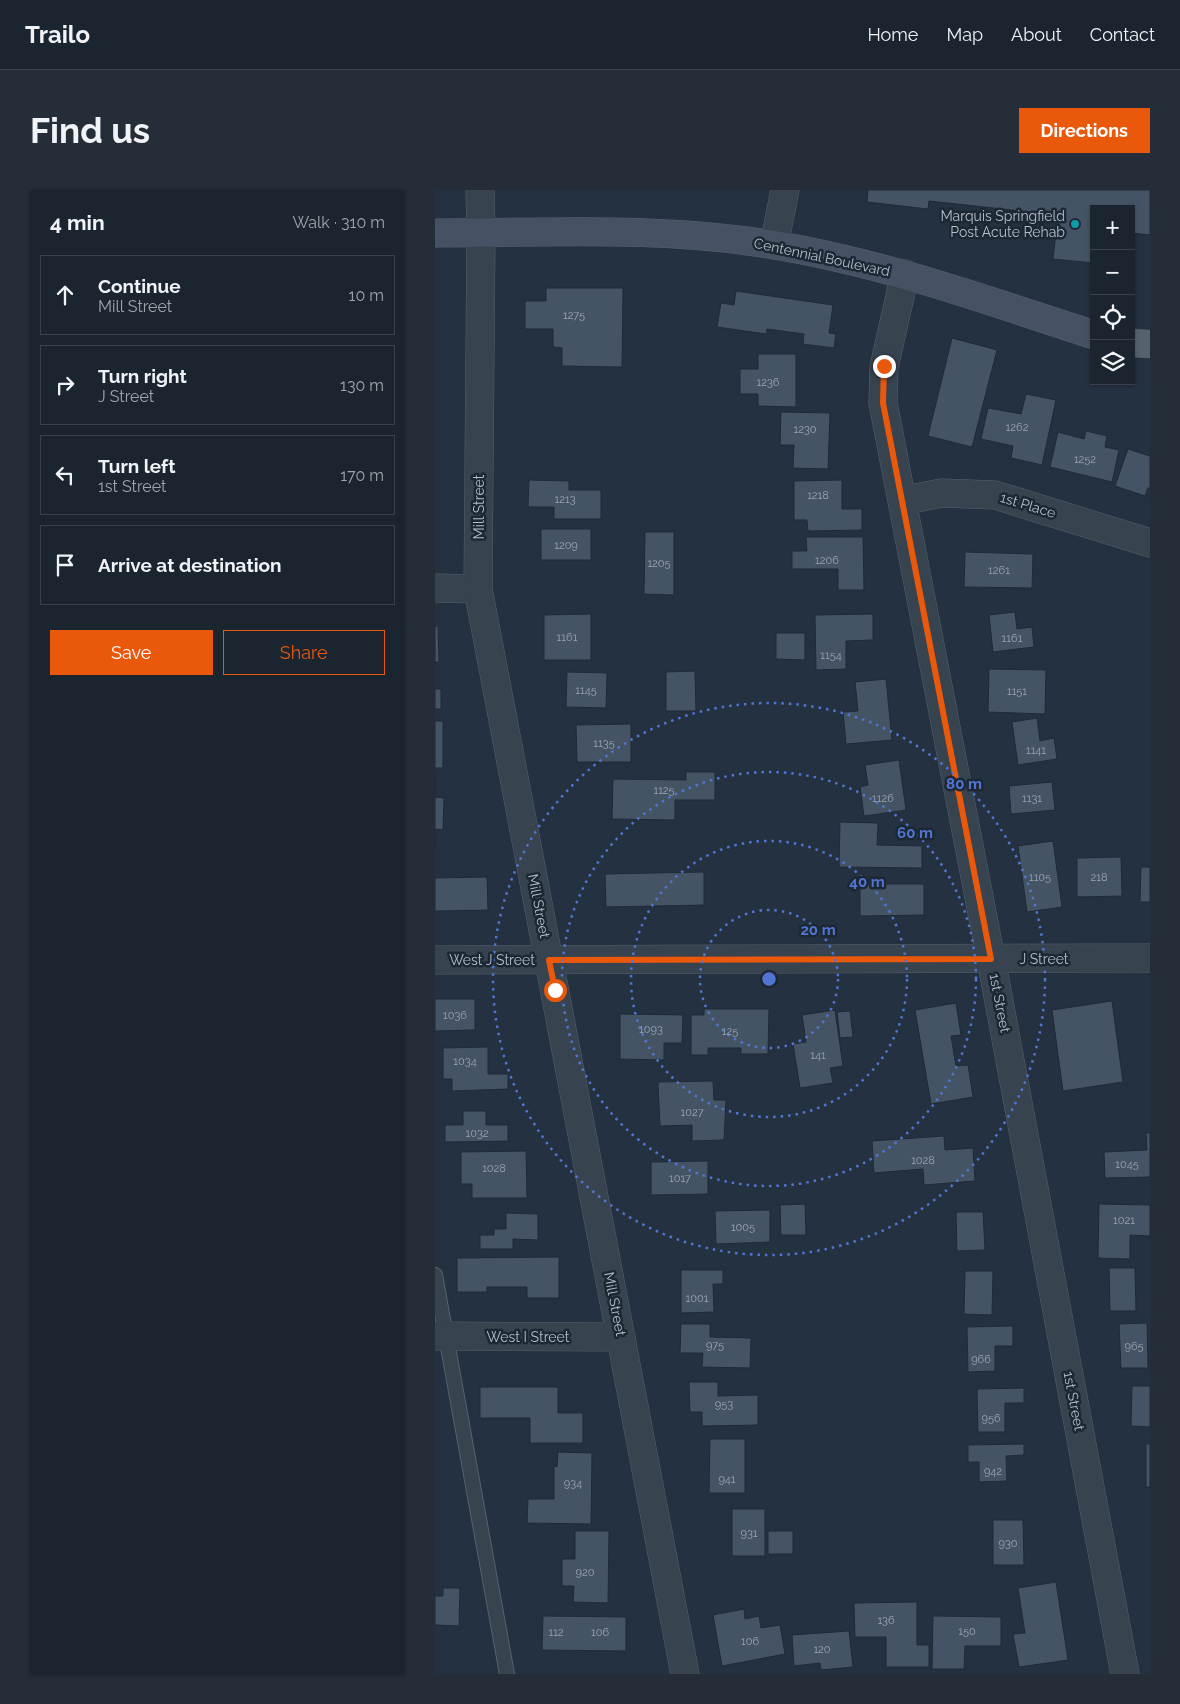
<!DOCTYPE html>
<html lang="en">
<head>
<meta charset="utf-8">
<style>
  body { margin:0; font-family:Raleway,sans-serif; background:#242d38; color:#f1f3f6 }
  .controls { position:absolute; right:15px; top:15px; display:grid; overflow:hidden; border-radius:0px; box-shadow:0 1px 4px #0004 }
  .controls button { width:45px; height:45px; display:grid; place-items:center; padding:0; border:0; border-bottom:1px solid #39424c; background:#1b2530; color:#f1f3f6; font:25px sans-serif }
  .stop { position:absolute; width:15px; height:15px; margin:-11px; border:4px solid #ea580c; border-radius:50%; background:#fff }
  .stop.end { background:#ea580c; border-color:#fff; box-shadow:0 1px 5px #0008 }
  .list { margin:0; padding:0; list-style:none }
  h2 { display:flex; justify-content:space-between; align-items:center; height:65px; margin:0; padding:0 20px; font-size:21px }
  h2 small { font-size:16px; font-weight:400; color:#a0a5ab }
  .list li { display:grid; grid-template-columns:32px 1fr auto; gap:15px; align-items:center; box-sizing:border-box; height:80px; margin:0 10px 10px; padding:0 10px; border:1px solid #39424c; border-radius:0px }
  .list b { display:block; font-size:19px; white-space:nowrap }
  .list p { margin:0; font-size:16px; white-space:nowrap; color:#a0a5ab }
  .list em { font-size:16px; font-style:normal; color:#a0a5ab }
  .actions { display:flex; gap:10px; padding:15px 20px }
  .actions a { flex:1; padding:11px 0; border:1px solid #ea580c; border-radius:0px; text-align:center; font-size:18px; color:#ea580c }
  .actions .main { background:#ea580c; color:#fff }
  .icon { flex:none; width:28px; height:28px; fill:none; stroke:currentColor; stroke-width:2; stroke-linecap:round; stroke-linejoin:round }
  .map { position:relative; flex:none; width:715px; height:1484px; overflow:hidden; border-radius:0px }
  header { display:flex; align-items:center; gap:30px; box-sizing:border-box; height:70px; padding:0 25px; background:#1b2530; border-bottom:1px solid #39424c }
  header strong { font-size:24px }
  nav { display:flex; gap:28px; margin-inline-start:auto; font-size:18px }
  .intro { display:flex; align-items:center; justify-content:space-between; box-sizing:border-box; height:120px; padding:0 30px }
  h1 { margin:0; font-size:35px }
  .button { padding:12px 22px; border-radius:0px; background:#ea580c; color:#fff; font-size:18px; font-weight:700 }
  main { display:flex; gap:30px; padding:0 30px }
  aside { flex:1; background:#1b2530; border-radius:0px; box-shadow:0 1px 4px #0004 }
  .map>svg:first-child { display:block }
</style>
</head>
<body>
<header>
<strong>Trailo</strong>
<nav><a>Home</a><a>Map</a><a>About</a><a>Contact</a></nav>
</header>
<div class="intro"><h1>Find us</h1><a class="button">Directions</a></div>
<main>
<aside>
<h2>4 min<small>Walk · 310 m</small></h2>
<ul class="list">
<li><svg class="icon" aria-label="ahead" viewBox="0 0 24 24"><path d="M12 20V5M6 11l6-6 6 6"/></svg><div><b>Continue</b><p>Mill Street</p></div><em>10 m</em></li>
<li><svg class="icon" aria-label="right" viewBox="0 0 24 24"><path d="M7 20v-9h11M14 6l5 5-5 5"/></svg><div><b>Turn right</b><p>J Street</p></div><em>130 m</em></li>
<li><svg class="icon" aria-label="left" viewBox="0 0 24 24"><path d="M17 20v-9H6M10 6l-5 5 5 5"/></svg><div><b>Turn left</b><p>1st Street</p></div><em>170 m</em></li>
<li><svg class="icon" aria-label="arrive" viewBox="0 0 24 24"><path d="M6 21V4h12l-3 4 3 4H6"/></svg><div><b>Arrive at destination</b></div></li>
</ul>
<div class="actions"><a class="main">Save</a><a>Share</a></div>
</aside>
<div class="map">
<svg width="715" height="1484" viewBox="0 0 715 1484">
  <rect width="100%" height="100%" fill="#243140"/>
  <!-- building -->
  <path fill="#455465" stroke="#1f2a37" d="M433,0H715V45L696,43V19H659V73L618,69L623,25L494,11L493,19L432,12Z
    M111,98H188L187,177L127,176V158L118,157V139H90V111H111Z
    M301,101L398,115L394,143L401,144L399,158L368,154L369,144L332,139L331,144L282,137L286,113L299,115Z
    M517,148L562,160L537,257L493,246Z
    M323,164H361V217L323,216V204H305V179H323Z
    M591,204L621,210L607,275L576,268L578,256L546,249L553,218L586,224Z
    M346,222L395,223L393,279L358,278L359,255H345Z
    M651,241L672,246L670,257L684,260L677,292L615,277L623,242L649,249Z
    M693,259L715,266V298H713L710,306L680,296Z
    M94,290L134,291V300H166V329H119V317H93Z
    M407,290V319H427V340L373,341L372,330H359V291Z
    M106,339H156V370H106Z
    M210,342H239V405L209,404Z
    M371,347H428L429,400H403V379H357V361H372Z
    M530,362L598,364L597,398L529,397Z
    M580,422L582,439L597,437L599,457L558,462L554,425Z
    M156,424V470H109V425Z
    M438,424V450L411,451V479L381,480L380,425Z
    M0,436H3L4,472H0Z
    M341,443H370V470L341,469Z
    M554,479L611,480L610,524L553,522Z
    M260,481L261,521H231V482Z
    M132,482L172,483L171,518L131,517Z
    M451,489L457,550L411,554L408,522L423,521L420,492Z
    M0,499H6V519H0Z
    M602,528L605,551L619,548L622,569L583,575L577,532Z
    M0,531H8V578H0Z
    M196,534V572H142L141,535Z
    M464,570L471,620L429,626L425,597L433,595L430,575Z
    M251,582H280V610H240V630L177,629L178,589L251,590Z
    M0,585V607L9,608L8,640L1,639L0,659Z
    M617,592L620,620L576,624L574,596Z
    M405,632L443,633L442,655L487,656V678L404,677Z
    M618,651L627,717L592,722L583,656Z
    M686,667L687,706L642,707V668Z
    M706,677H715V712H705Z
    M269,682V715L171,717L170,684Z
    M52,687L53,720L0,721V688Z
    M425,694H489V725L425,726Z
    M0,809H40V840L0,841Z
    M677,811L688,892L628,901L617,820Z
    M521,813L526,845L516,846L521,876L533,875L538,907L496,914L480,820Z
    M269,819H334L333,864H306V858H273V865H256V825H269Z
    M400,820L408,876L395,878L398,893L365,898L358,854L371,852L367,825Z
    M415,821L418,847L405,848L402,822Z
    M185,824L248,825L247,853H229V870L185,869Z
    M53,857V884H73V899L17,901V889H8V858Z
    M278,891L279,910H291L289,950L257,951V935L225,936L223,892Z
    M28,921H51V935H73V951L10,952V935H28Z
    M711,943H715V987L670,988L669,962L712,960Z
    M509,946L510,960L538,958L540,991L489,995L488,979L439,983L437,951Z
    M91,961L92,1008H37V994H26V962Z
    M273,971V1004L216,1005V972Z
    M370,1014L371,1045H346L345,1015Z
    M664,1014L715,1015V1046L695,1045V1069L663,1068Z
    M335,1020V1052L281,1054L280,1021Z
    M521,1022H548L550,1060L522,1061Z
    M71,1023L103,1024V1050L78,1049V1059H45V1045H59V1039H71Z
    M124,1067V1108H92V1097H52V1102H22V1068Z
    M674,1078H700L701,1121H675Z
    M246,1080H288V1094H278L279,1122L246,1123Z
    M530,1081H558L557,1125L529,1124Z
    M712,1133L713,1178H686L684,1134Z
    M246,1134H275V1147L316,1148L315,1178L267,1177L268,1163H245Z
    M578,1136V1156H560V1181L533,1182L532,1137Z
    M254,1192H283V1206L323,1205V1235L267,1236V1222H255Z
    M697,1196H715V1237L696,1236Z
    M45,1197H123V1223H148V1253H95V1228H45Z
    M589,1198V1213H570V1242H543L542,1199Z
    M275,1249H310V1303H274Z
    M589,1254V1265L571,1266L572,1291L544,1292V1272H533V1255Z
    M711,1254H715V1297H711Z
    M123,1262L157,1263L156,1334L92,1333L93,1309H119V1276L122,1277Z
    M297,1319H330V1366H297Z
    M558,1330H588L589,1375H558Z
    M140,1341H174L173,1413L138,1412L139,1396H127V1369H140Z
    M333,1341H358V1364H333Z
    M621,1392L633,1470L584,1477L578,1444L590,1443L583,1398Z
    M8,1398H25L24,1436L0,1435V1406H8Z
    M482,1412V1455H494V1477H451V1447H420L419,1413Z
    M309,1419L310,1429L324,1426L326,1438L345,1435L350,1464L287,1476L278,1425Z
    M108,1426L191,1427V1461L107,1460Z
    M498,1426L566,1427V1456H530L529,1479H497Z
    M414,1441L418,1477L386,1480L385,1473L359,1476L357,1445Z"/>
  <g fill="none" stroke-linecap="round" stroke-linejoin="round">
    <defs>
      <path id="service" d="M0,1085L72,1484"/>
      <path id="minor" d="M45,0L46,43
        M339,55L350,0
        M470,84L449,177L448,213L556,769L690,1484
        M467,311L506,303L560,305L715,353
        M0,398L43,399
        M0,770L715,768
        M0,1146L186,1147"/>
      <path id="tertiary" d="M46,43L43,399L250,1484"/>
      <path id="secondary" d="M0,43C113,43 228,36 339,55C449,73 554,111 659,145"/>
      <path id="primary" d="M696,153L715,154"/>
    </defs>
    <!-- service casing -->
    <use href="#service" stroke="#56616e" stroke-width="16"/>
    <!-- minor casing -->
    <use href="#minor" stroke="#56616e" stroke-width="29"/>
    <!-- tertiary casing -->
    <use href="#tertiary" stroke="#56616e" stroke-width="29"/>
    <!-- secondary casing -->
    <use href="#secondary" stroke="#56616e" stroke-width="29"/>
    <!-- primary casing -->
    <use href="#primary" stroke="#424c59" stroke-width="29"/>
    <!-- service -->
    <use href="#service" stroke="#384350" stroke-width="14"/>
    <!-- minor -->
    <use href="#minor" stroke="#384350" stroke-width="28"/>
    <!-- tertiary -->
    <use href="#tertiary" stroke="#384350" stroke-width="28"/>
    <!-- secondary -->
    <use href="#secondary" stroke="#465263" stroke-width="28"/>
    <!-- primary -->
    <use href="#primary" stroke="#566270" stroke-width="28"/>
  </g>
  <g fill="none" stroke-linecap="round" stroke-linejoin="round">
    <!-- route -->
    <path stroke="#ea580c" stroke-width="6" d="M120,800L114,770L556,769L448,213L449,176"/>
  </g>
  <!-- distance rings -->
  <g fill="none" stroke="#5275d3" stroke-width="2.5" stroke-dasharray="2.5 5">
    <circle cx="334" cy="789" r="69"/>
    <circle cx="334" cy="789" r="138"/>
    <circle cx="334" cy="789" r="207"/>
    <circle cx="334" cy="789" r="276"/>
  </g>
  <!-- markers -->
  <circle fill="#0f9aa8" stroke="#1d2835" stroke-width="2" cx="640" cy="34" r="5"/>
  <g text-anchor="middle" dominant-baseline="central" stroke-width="5" stroke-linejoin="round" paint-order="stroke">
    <!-- number labels -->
    <g font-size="11" fill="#99a4b2">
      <text x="139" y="125">1275</text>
      <text x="333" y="192">1236</text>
      <text x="582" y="237">1262</text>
      <text x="370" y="239">1230</text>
      <text x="650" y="269">1252</text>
      <text x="383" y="305">1218</text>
      <text x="130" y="309">1213</text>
      <text x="131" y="355">1209</text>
      <text x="392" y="370">1206</text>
      <text x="224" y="373">1205</text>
      <text x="564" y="380">1261</text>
      <text x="132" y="447">1161</text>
      <text x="577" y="448">1161</text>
      <text x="396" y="465">1154</text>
      <text x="151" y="500">1145</text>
      <text x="582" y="501">1151</text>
      <text x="169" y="553">1135</text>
      <text x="601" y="560">1141</text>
      <text x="229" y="600">1125</text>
      <text x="448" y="608">1126</text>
      <text x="597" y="608">1131</text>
      <text x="605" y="687">1105</text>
      <text x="664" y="687">218</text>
      <text x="20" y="825">1036</text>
      <text x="216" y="839">1093</text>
      <text x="295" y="841">125</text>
      <text x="383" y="865">141</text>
      <text x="30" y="871">1034</text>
      <text x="257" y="922">1027</text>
      <text x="42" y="943">1032</text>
      <text x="488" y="970">1028</text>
      <text x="692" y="974">1045</text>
      <text x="59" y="978">1028</text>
      <text x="245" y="988">1017</text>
      <text x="689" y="1030">1021</text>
      <text x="308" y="1037">1005</text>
      <text x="262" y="1108">1001</text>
      <text x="280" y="1155">975</text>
      <text x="699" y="1156">965</text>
      <text x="546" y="1169">966</text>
      <text x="289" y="1214">953</text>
      <text x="556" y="1228">956</text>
      <text x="558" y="1281">942</text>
      <text x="292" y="1289">941</text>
      <text x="138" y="1293">934</text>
      <text x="314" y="1343">931</text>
      <text x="573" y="1353">930</text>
      <text x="150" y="1382">920</text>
      <text x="451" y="1430">136</text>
      <text x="532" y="1441">150</text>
      <text x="121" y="1442">112</text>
      <text x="165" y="1442">106</text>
      <text x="315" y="1451">106</text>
      <text x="387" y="1459">120</text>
    </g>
    <!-- poi labels -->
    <g font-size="14" fill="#b5becb" stroke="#1d2835" text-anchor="end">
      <text x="630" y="26">Marquis Springfield<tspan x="630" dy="16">Post Acute Rehab</tspan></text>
    </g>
    <!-- street labels -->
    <g font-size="14" fill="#b5becb" stroke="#1d2835">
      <text transform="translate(387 67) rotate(12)">Centennial Boulevard</text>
      <text transform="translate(593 315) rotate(17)">1st Place</text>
      <text transform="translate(44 317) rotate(-90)">Mill Street</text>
      <text transform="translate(104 716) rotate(79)">Mill Street</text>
      <text x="609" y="769">J Street</text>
      <text x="57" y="770">West J Street</text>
      <text transform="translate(565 813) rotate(79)">1st Street</text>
      <text transform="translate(180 1114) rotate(79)">Mill Street</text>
      <text x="93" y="1147">West I Street</text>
      <text transform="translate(639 1211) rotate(79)">1st Street</text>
    </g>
  </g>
  <circle cx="334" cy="789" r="8" fill="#5275d3" stroke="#1d2835" stroke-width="2.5"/>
  <g font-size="15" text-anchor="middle" font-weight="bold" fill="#5275d3" stroke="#1d2835" stroke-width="5" stroke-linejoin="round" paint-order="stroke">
    <text x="529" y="599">80 m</text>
    <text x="480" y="648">60 m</text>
    <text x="432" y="697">40 m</text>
    <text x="383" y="745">20 m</text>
  </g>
</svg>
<div class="controls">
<button>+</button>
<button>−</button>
<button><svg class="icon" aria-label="locate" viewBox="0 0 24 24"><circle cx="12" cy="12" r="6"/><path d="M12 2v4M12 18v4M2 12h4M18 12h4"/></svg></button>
<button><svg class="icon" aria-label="layers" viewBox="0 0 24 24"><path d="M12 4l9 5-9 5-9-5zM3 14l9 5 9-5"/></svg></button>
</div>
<div class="stop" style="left:120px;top:800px"></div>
<div class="stop end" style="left:449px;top:176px"></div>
</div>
</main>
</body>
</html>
